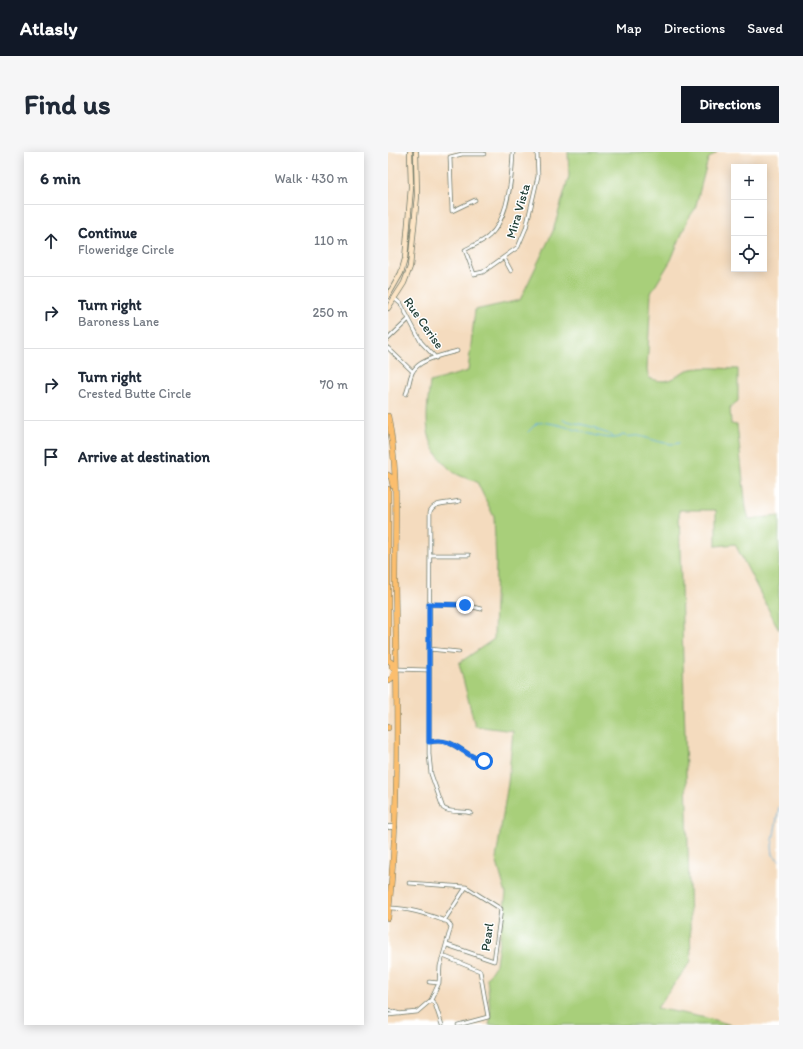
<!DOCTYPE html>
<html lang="en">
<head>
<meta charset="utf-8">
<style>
  body { margin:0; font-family:Itim,sans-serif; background:#f6f6f7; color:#1f2937 }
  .controls { position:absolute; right:12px; top:12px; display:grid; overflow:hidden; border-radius:0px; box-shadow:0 2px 10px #0003 }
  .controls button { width:36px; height:36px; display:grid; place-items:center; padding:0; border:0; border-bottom:1px solid #e0e1e3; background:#fff; color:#1f2937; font:20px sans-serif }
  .stop { position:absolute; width:12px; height:12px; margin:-9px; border:3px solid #1a73e8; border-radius:50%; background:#fff }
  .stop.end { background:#1a73e8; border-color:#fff; box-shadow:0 1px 4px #0008 }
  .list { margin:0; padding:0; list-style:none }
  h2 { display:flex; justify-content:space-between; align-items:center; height:52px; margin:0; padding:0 16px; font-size:17px }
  h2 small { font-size:13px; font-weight:400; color:#747a83 }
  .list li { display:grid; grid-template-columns:26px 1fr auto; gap:12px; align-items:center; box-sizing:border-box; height:72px; padding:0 16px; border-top:1px solid #e0e1e3 }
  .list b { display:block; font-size:15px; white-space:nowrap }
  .list p { margin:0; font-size:13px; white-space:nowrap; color:#747a83 }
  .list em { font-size:13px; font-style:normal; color:#747a83 }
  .icon { flex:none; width:22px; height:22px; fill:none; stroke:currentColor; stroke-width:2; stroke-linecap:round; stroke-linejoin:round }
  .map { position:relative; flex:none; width:391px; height:873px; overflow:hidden; border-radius:0px }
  header { display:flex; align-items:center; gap:24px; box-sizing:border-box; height:56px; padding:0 20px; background:#111827; color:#fff }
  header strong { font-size:19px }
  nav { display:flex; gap:22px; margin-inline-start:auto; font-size:14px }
  .intro { display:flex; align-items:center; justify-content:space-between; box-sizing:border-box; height:96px; padding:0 24px }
  h1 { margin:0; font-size:28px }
  .button { padding:10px 18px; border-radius:0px; background:#111827; color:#fff; font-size:14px; font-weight:700 }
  main { display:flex; gap:24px; padding:0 24px }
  aside { flex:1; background:#fff; border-radius:0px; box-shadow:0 2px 10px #0003 }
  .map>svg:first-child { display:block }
</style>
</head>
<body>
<header>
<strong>Atlasly</strong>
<nav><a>Map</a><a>Directions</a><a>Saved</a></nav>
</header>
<div class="intro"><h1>Find us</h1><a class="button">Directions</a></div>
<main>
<aside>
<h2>6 min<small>Walk · 430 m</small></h2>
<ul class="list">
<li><svg class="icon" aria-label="ahead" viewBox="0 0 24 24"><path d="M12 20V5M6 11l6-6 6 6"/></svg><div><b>Continue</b><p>Floweridge Circle</p></div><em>110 m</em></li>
<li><svg class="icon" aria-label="right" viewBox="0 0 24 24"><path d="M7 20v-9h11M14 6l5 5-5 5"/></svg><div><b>Turn right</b><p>Baroness Lane</p></div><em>250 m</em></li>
<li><svg class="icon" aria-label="right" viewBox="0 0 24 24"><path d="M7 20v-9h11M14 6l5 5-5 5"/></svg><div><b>Turn right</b><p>Crested Butte Circle</p></div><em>70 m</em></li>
<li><svg class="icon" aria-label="arrive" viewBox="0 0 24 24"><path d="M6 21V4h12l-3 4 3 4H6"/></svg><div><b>Arrive at destination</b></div></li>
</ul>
</aside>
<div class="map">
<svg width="391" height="873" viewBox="0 0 391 873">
  <rect width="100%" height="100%" fill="#fff"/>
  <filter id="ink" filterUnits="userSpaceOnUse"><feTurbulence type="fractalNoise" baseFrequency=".025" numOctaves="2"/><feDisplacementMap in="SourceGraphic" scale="8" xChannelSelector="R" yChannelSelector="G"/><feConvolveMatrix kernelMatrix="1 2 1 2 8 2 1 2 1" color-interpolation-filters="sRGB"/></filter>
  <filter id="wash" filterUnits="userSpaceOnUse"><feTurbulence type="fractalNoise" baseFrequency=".012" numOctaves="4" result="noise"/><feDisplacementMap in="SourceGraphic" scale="16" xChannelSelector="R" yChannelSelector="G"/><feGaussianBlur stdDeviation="0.9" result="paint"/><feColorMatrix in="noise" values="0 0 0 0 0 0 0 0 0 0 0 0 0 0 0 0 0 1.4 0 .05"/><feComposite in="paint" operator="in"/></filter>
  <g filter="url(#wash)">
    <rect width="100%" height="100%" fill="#f4dbbe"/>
    <!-- green -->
    <path fill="#a8cf7a" stroke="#648657" d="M180,0H329L320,7L307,57L300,67L283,108L263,141L259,218L261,226C285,235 287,220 304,217C320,214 335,217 350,217V249L342,255L343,272L349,273L358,356L361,367L391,364V478L347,392L328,394V358H291L303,809L269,856L323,867L343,873H101L103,866L99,826L108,812L118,742L108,707L120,631L125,579L87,574L71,511L106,487L108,410L106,365L89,330C82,327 70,324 64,319C33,291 38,267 42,230L80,219L87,158L132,148L165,79L181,24Z"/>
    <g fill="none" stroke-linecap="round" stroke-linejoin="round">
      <!-- stream -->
      <path stroke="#62b0dc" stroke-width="1" d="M175,268L209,276V278L221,282L225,286
        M140,280L149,271C172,267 221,295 235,283C241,286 245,283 251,284C262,286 281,295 291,291
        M391,655L384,694L385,703L391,708"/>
    </g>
  </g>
  <g filter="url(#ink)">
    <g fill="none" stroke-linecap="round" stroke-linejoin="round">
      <defs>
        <path id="minor" d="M125,0C124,24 121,67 101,84C95,90 85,93 77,98L86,122L95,120L130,95L138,76L150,24L149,0
          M87,48L64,59L62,5L74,2H96
          M116,106L123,119
          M7,147L13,152L33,190L48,206
          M0,187L21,167
          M0,196L24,219
          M18,242C21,235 21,228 24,221C30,207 56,203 69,199
          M71,349C62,352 45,349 42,360L41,602L43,622L55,656C63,662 74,658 83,661
          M42,403H81
          M41,452L77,453L93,457
          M41,497L71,500
          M8,517L40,518
          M41,590C67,584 74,604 96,609
          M21,731L78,735L113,757L106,809L59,793
          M56,769L78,735
          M55,804L92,819L100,865L70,873
          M41,830L51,831
          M43,848L47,852L54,873
          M0,858L12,862
          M0,863L29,860L43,848L51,831L52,814L63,775L60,770C40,763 23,756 1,756"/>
        <path id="tertiary" d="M0,675H7"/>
        <path id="secondary" d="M0,144L13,121L17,107L23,35L22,0
          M0,156L16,131L22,115L29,44L28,0"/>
        <path id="primary" d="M0,264C11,319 7,374 7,430C9,542 12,655 0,766
          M0,323L3,325L5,334
          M0,337V507
          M0,508L4,511V515L8,517
          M0,529L4,526L8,518
          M0,574V576"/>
      </defs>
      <!-- minor casing -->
      <use href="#minor" stroke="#6a7464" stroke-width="4.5"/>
      <!-- tertiary casing -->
      <use href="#tertiary" stroke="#6a7464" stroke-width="5.5"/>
      <!-- secondary casing -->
      <use href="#secondary" stroke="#6a7464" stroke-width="6"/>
      <!-- primary casing -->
      <use href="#primary" stroke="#6a7464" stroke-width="6"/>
      <!-- minor -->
      <use href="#minor" stroke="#fff" stroke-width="3"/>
      <!-- tertiary -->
      <use href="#tertiary" stroke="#fff" stroke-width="4"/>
      <!-- secondary -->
      <use href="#secondary" stroke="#fde5c5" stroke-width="4.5"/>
      <!-- primary -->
      <use href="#primary" stroke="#fbbe6e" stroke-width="5"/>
    </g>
  </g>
  <g fill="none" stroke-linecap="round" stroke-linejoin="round" filter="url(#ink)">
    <!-- route -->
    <path stroke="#1a73e8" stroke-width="5" d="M77,453L41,452V590C67,584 74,604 96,609"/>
  </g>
  <g text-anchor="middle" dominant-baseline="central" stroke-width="3" stroke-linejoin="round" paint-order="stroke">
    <!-- street labels -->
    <g font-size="13" fill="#1f3d34" stroke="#fff">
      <text transform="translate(130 59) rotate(-74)">Mira Vista</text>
      <text transform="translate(36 171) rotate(55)">Rue Cerise</text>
      <text transform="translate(99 785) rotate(-82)">Pearl</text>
    </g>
  </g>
</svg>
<div class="controls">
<button>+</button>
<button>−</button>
<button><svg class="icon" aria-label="locate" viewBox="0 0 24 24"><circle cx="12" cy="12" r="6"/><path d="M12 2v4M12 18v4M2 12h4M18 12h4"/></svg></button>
</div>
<div class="stop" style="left:96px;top:609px"></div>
<div class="stop end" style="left:77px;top:453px"></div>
</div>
</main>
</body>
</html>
